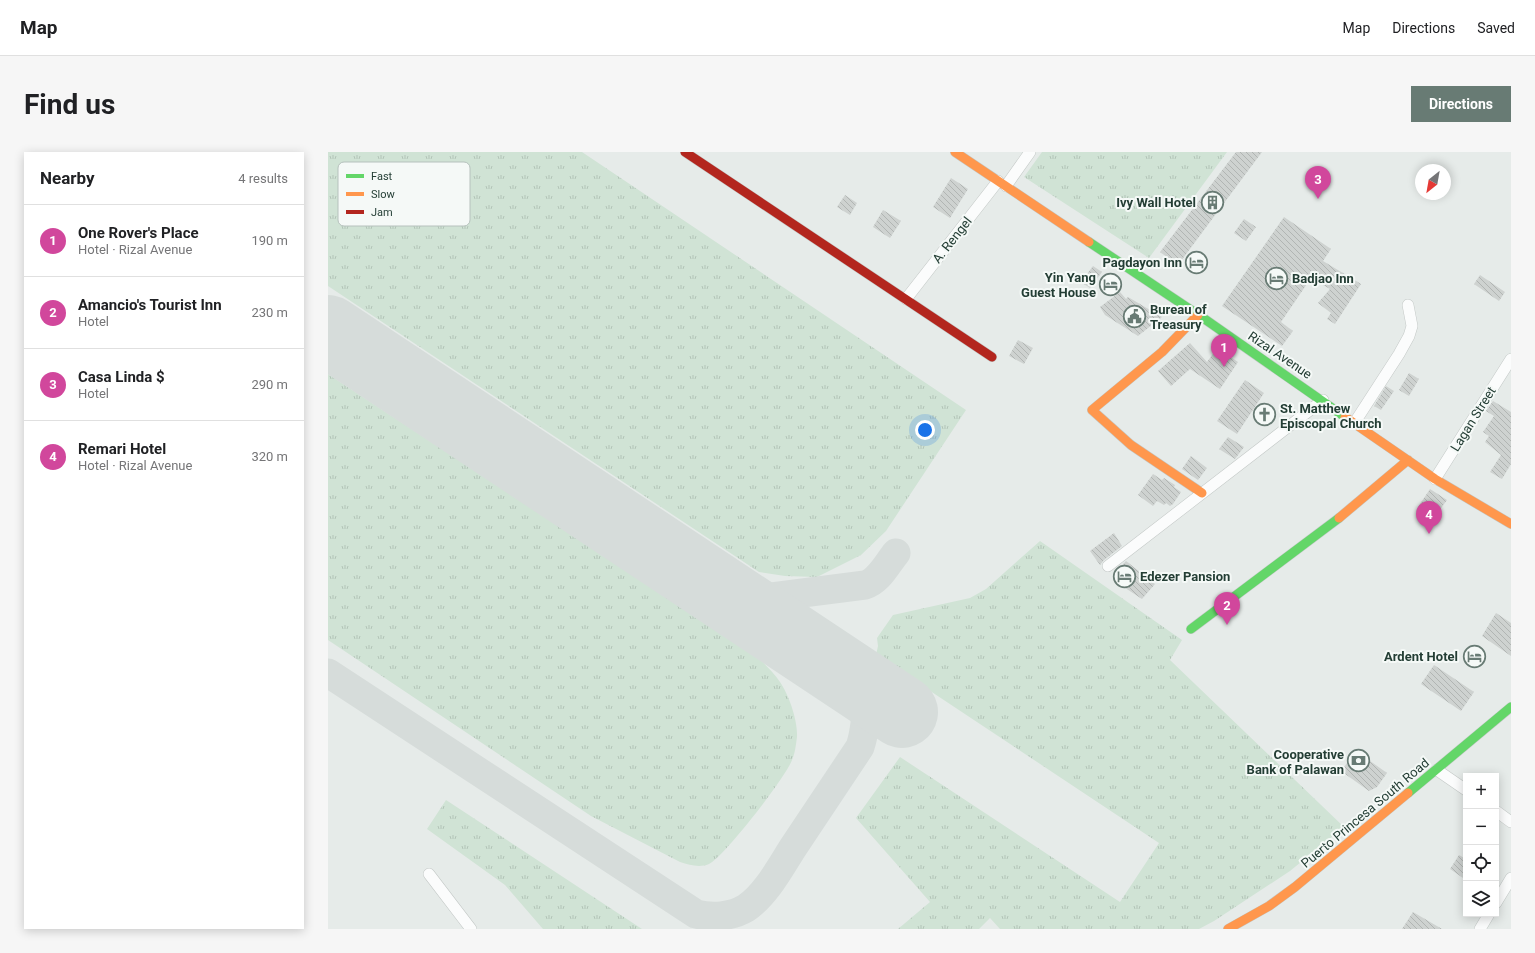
<!DOCTYPE html>
<html lang="en">
<head>
<meta charset="utf-8">
<style>
  body { margin:0; font-family:Roboto,sans-serif; background:#f6f6f6; color:#202124 }
  .controls { position:absolute; right:12px; bottom:12px; display:grid; overflow:hidden; border-radius:0px; box-shadow:0 2px 10px #0003 }
  .controls button { width:36px; height:36px; display:grid; place-items:center; padding:0; border:0; border-bottom:1px solid #e0e0e0; background:#fff; color:#202124; font:20px sans-serif }
  .compass { position:absolute; left:1087px; top:12px; width:36px; height:36px; border-radius:50%; background:#fff; box-shadow:0 2px 10px #0003; rotate:211deg }
  .you { position:absolute; left:597px; top:278px; width:14px; height:14px; margin:-10px; border:3px solid #fff; border-radius:50%; background:#1a73e8; box-shadow:0 0 0 6px #1a73e833 }
  .badge { display:grid; place-items:center; width:26px; height:26px; border-radius:50%; background:#687b74; color:#fff; font-size:13px; font-weight:700 }
  .pin { position:absolute; translate:-50% -33px; filter:drop-shadow(0 1px 2px #0008) }
  .pin::after { content:''; position:absolute; top:21px; width:14px; height:12px; background:inherit; clip-path:polygon(0 0,100% 0,50% 100%) }
  .list { margin:0; padding:0; list-style:none }
  h2 { display:flex; justify-content:space-between; align-items:center; height:52px; margin:0; padding:0 16px; font-size:17px }
  h2 small { font-size:13px; font-weight:400; color:#757577 }
  .list li { display:grid; grid-template-columns:26px 1fr auto; gap:12px; align-items:center; box-sizing:border-box; height:72px; padding:0 16px; border-top:1px solid #e0e0e0 }
  .list b { display:block; font-size:15px; white-space:nowrap }
  .list p { margin:0; font-size:13px; white-space:nowrap; color:#757577 }
  .list em { font-size:13px; font-style:normal; color:#757577 }
  .icon { flex:none; width:22px; height:22px; fill:none; stroke:currentColor; stroke-width:2; stroke-linecap:round; stroke-linejoin:round }
  .map { position:relative; flex:none; width:1183px; height:777px; overflow:hidden; border-radius:0px }
  header { display:flex; align-items:center; gap:24px; box-sizing:border-box; height:56px; padding:0 20px; background:#fff; border-bottom:1px solid #e0e0e0 }
  header strong { font-size:19px }
  nav { display:flex; gap:22px; margin-inline-start:auto; font-size:14px }
  .intro { display:flex; align-items:center; justify-content:space-between; box-sizing:border-box; height:96px; padding:0 24px }
  h1 { margin:0; font-size:28px }
  .button { padding:10px 18px; border-radius:0px; background:#687b74; color:#fff; font-size:14px; font-weight:700 }
  main { display:flex; gap:24px; padding:0 24px }
  aside { flex:1; background:#fff; border-radius:0px; box-shadow:0 2px 10px #0003 }
  .map>svg:first-child { display:block }
</style>
</head>
<body>
<header>
<strong>Map</strong>
<nav><a>Map</a><a>Directions</a><a>Saved</a></nav>
</header>
<div class="intro"><h1>Find us</h1><a class="button">Directions</a></div>
<main>
<aside>
<h2>Nearby<small>4 results</small></h2>
<ul class="list">
<li><span class="badge" style="background:#d1479c">1</span><div><b>One Rover's Place</b><p>Hotel · Rizal Avenue</p></div><em>190 m</em></li>
<li><span class="badge" style="background:#d1479c">2</span><div><b>Amancio's Tourist Inn</b><p>Hotel</p></div><em>230 m</em></li>
<li><span class="badge" style="background:#d1479c">3</span><div><b>Casa Linda $</b><p>Hotel</p></div><em>290 m</em></li>
<li><span class="badge" style="background:#d1479c">4</span><div><b>Remari Hotel</b><p>Hotel · Rizal Avenue</p></div><em>320 m</em></li>
</ul>
</aside>
<div class="map">
<svg width="1183" height="777" viewBox="0 0 1183 777">
  <defs>
    <pattern id="grass-tufts" width="24" height="20" patternUnits="userSpaceOnUse"><rect width="24" height="20" fill="#d0e3d5"/><path d="M3 7l-1-3M5 7V3M7 7l1-3M15 17l-1-3M17 17v-4M19 17l1-3" fill="none" stroke="#b2c4b7"/></pattern>
    <pattern id="building-back-hatch" width="6" height="6" patternUnits="userSpaceOnUse"><rect width="6" height="6" fill="#ced2d0"/><path d="M-1 5l2 2M0 0l6 6M5-1l2 2" fill="none" stroke="#b1b5b3"/></pattern>
  </defs>
  <rect width="100%" height="100%" fill="#e6ebe9"/>
  <!-- grass -->
  <path fill="url(#grass-tufts)" d="M0,0H254L638,258L558,379L533,403L489,425L457,424L431,420L0,134Z
    M714,0H899L821,106L696,25Z
    M0,222L432,507C439,515 447,522 452,530C461,543 470,569 469,585C468,592 467,602 464,608C458,625 395,706 381,712C371,716 362,713 352,710L263,664L0,488Z
    M712,389L854,488L842,508L1016,675L962,719L886,769L871,777H672L662,766L651,777H570L602,750L528,666L572,605L792,750L831,691L548,503L550,494L549,486L565,463L642,446L658,437Z
    M118,648L314,777H215L177,733L99,677Z"/>
  <g fill="none" stroke-linecap="round" stroke-linejoin="round">
    <!-- taxiway -->
    <path stroke="#d6dcda" stroke-width="29" d="M398,443L421,446H435L537,433C551,429 559,412 568,401
      M0,521L368,762C384,766 403,765 418,756C438,743 453,714 466,694C488,661 510,628 532,595C535,586 536,580 537,571C538,546 526,536 511,517"/>
    <!-- runway -->
    <path stroke="#d6dcda" stroke-width="72" d="M0,179L574,560"/>
  </g>
  <!-- building -->
  <path fill="url(#building-back-hatch)" d="M908,0H934L850,113L832,100Z
    M623,26L640,37L622,66L605,55Z
    M517,43L529,51L522,63L509,55Z
    M555,58L573,69L562,86L545,75Z
    M956,65L1003,97L995,109L1033,132L1007,172L999,167L1003,161L990,151L1002,137L983,126L953,170L965,179L954,194L894,154Z
    M916,67L928,75L918,89L906,81Z
    M765,114L774,120L762,136L753,130Z
    M1152,123L1177,140L1171,149L1146,132Z
    M792,140L798,147L800,145L834,165L810,184L777,163L772,155Z
    M690,188L705,196L696,212L681,204Z
    M862,191L879,210L889,196L910,210L892,237L862,217L843,234L830,219Z
    M1081,221L1091,227L1081,244L1071,238Z
    M917,228L936,241L909,282L889,269Z
    M1058,234L1066,239L1053,258L1046,254Z
    M1165,249L1183,260V312L1174,327L1162,320L1173,303L1157,290L1161,284L1155,280L1166,264L1158,259Z
    M900,285L916,295L907,307L891,297Z
    M863,304L879,316L870,328L854,317Z
    M825,322L834,328L836,326L847,333L846,335L853,340L845,352L842,354L838,351L836,353L829,349L825,354L810,343Z
    M1102,337L1119,348L1106,366L1090,355Z
    M786,381L794,394L776,408L772,413L762,399Z
    M798,409L827,432L814,447L785,428L792,420L790,418Z
    M1168,461L1183,471V504L1154,484Z
    M1106,513L1146,540L1133,559L1093,532Z
    M1028,599L1059,621L1049,635L1041,639L1013,619Z
    M1131,703L1138,707V728L1122,717Z
    M1085,760L1114,777H1074Z"/>
  <g fill="none" stroke-linecap="round" stroke-linejoin="round">
    <defs>
      <path id="street" d="M678,34L702,0
        M578,147L670,29
        M1027,270L1071,202L1081,184L1084,174L1080,153
        M1107,327L1183,207
        M780,414L995,248
        M1109,618L1138,638
        M1168,659L1183,670
        M101,722L143,777
        M1168,751L1183,726
        M1152,777L1161,762"/>
      <path id="fast" d="M761,90L878,168L1017,265
        M863,477L1011,366
        M1080,641L1183,555"/>
      <path id="slow" d="M627,0L761,90
        M870,163L834,200L764,258L803,293L874,341
        M1017,265L1107,327L1183,372
        M1011,366L1080,308
        M900,777L941,754L967,735L1080,641"/>
      <path id="jam" d="M357,0L664,205"/>
    </defs>
    <!-- street casing -->
    <use href="#street" stroke="#c3c8c6" stroke-width="12"/>
    <!-- fast casing -->
    <use href="#fast" stroke="#c2c8c6" stroke-width="10"/>
    <!-- slow casing -->
    <use href="#slow" stroke="#c2c8c6" stroke-width="10"/>
    <!-- jam casing -->
    <use href="#jam" stroke="#c2c8c6" stroke-width="10"/>
    <!-- street -->
    <use href="#street" stroke="#fbfcfc" stroke-width="11"/>
    <!-- fast -->
    <use href="#fast" stroke="#63d668" stroke-width="9"/>
    <!-- slow -->
    <use href="#slow" stroke="#ff974d" stroke-width="9"/>
    <!-- jam -->
    <use href="#jam" stroke="#b3261e" stroke-width="9"/>
  </g>
  <!-- icons -->
  <defs>
    <symbol id="building-ring" viewBox="-11 -11 22 22"><circle r="9.5" fill="#f5f9f7" stroke="#687b74" stroke-width="1.5"/><path d="M-4-6H4V6H1V3H-1V6H-4ZM-2.5-4.3h1.7v1.8h-1.7ZM.8-4.3h1.7v1.8H.8ZM-2.5-1h1.7V.8h-1.7ZM.8-1h1.7V.8H.8Z" fill="#687b74"/></symbol>
    <symbol id="hotel-ring" viewBox="-11 -11 22 22"><circle r="9.5" fill="#f5f9f7" stroke="#687b74" stroke-width="1.5"/><path d="M-6-4.5h1.5V1H6V5H4.5V3h-9V5H-6ZM-4 0a1.8 1.8 0 1 1 3.6 0ZM.5 0V-2.5h3Q6-2.5 6 0Z" fill="#687b74"/></symbol>
    <symbol id="civic-ring" viewBox="-11 -11 22 22"><circle r="9.5" fill="#f5f9f7" stroke="#687b74" stroke-width="1.5"/><path d="M-.6-6.5H3V-4.5H.6V-3L4-1V1h2V6H-6V1h2V-1L-.6-3ZM-1.2 2.5V6h2.4V2.5Z" fill="#687b74"/></symbol>
    <symbol id="church-ring" viewBox="-11 -11 22 22"><circle r="9.5" fill="#f5f9f7" stroke="#687b74" stroke-width="1.5"/><path d="M-1.2-6h2.4v3.5h3.3v2.4h-3.3V6h-2.4V-.1h-3.3v-2.4h3.3Z" fill="#687b74"/></symbol>
    <symbol id="bank-ring" viewBox="-11 -11 22 22"><circle r="9.5" fill="#f5f9f7" stroke="#687b74" stroke-width="1.5"/><path d="M-6-4H6V4H-6ZM0-2.3a2.3 2.3 0 1 0 0 4.6a2.3 2.3 0 1 0 0-4.6Z" fill="#687b74"/></symbol>
  </defs>
  <g fill-rule="evenodd">
    <use href="#building-ring" x="872" y="38" width="25" height="25"/>
    <use href="#hotel-ring" x="856" y="98" width="25" height="25"/>
    <use href="#hotel-ring" x="936" y="114" width="25" height="25"/>
    <use href="#hotel-ring" x="770" y="120" width="25" height="25"/>
    <use href="#civic-ring" x="794" y="152" width="25" height="25"/>
    <use href="#church-ring" x="924" y="250" width="25" height="25"/>
    <use href="#hotel-ring" x="784" y="412" width="25" height="25"/>
    <use href="#hotel-ring" x="1134" y="492" width="25" height="25"/>
    <use href="#bank-ring" x="1018" y="596" width="25" height="25"/>
  </g>
  <g text-anchor="middle" dominant-baseline="central" stroke-width="4" stroke-linejoin="round" paint-order="stroke">
    <!-- poi labels -->
    <g font-size="13" font-weight="bold" fill="#243e35" stroke="#f5f9f7" text-anchor="end">
      <text x="868" y="50">Ivy Wall Hotel</text>
      <text x="854" y="110">Pagdayon Inn</text>
      <text x="768" y="125">Yin Yang<tspan x="768" dy="15">Guest House</tspan></text>
      <text x="964" y="126" text-anchor="start">Badjao Inn</text>
      <text x="822" y="157" text-anchor="start">Bureau of<tspan x="822" dy="15">Treasury</tspan></text>
      <text x="952" y="256" text-anchor="start">St. Matthew<tspan x="952" dy="15">Episcopal Church</tspan></text>
      <text x="812" y="424" text-anchor="start">Edezer Pansion</text>
      <text x="1130" y="504">Ardent Hotel</text>
      <text x="1016" y="602">Cooperative<tspan x="1016" dy="15">Bank of Palawan</tspan></text>
    </g>
    <!-- street labels -->
    <g font-size="13" fill="#243e35" stroke="#f5f9f7">
      <text transform="translate(624 88) rotate(-52)">A. Rengel</text>
      <text transform="translate(952 203) rotate(34)">Rizal Avenue</text>
      <text transform="translate(1145 267) rotate(-58)">Lagan Street</text>
      <text transform="translate(1037 661) rotate(-40)">Puerto Princesa South Road</text>
    </g>
  </g>
  <!-- legend -->
  <rect x="10" y="10" width="132" height="64" rx="6" fill="#f5f9f7" stroke="#b6c1bd" stroke-width="1"/>
  <rect x="18" y="22" width="18" height="4" fill="#63d668"/>
  <rect x="18" y="40" width="18" height="4" fill="#ff974d"/>
  <rect x="18" y="58" width="18" height="4" fill="#b3261e"/>
  <g font-size="11" fill="#243e35">
    <text x="43" y="28">Fast</text>
    <text x="43" y="46">Slow</text>
    <text x="43" y="64">Jam</text>
  </g>
</svg>
<div class="controls">
<button>+</button>
<button>−</button>
<button><svg class="icon" aria-label="locate" viewBox="0 0 24 24"><circle cx="12" cy="12" r="6"/><path d="M12 2v4M12 18v4M2 12h4M18 12h4"/></svg></button>
<button><svg class="icon" aria-label="layers" viewBox="0 0 24 24"><path d="M12 4l9 5-9 5-9-5zM3 14l9 5 9-5"/></svg></button>
</div>
<svg class="compass" viewBox="-18 -18 36 36"><path d="M0-13l5 13h-10z" fill="#e53935"/><path d="M0 13l5-13h-10z" fill="#757577"/></svg>
<div class="you"></div>
<div class="pin badge" style="left:896px;top:215px;background:#d1479c">1</div>
<div class="pin badge" style="left:899px;top:473px;background:#d1479c">2</div>
<div class="pin badge" style="left:990px;top:47px;background:#d1479c">3</div>
<div class="pin badge" style="left:1101px;top:382px;background:#d1479c">4</div>
</div>
</main>
</body>
</html>
